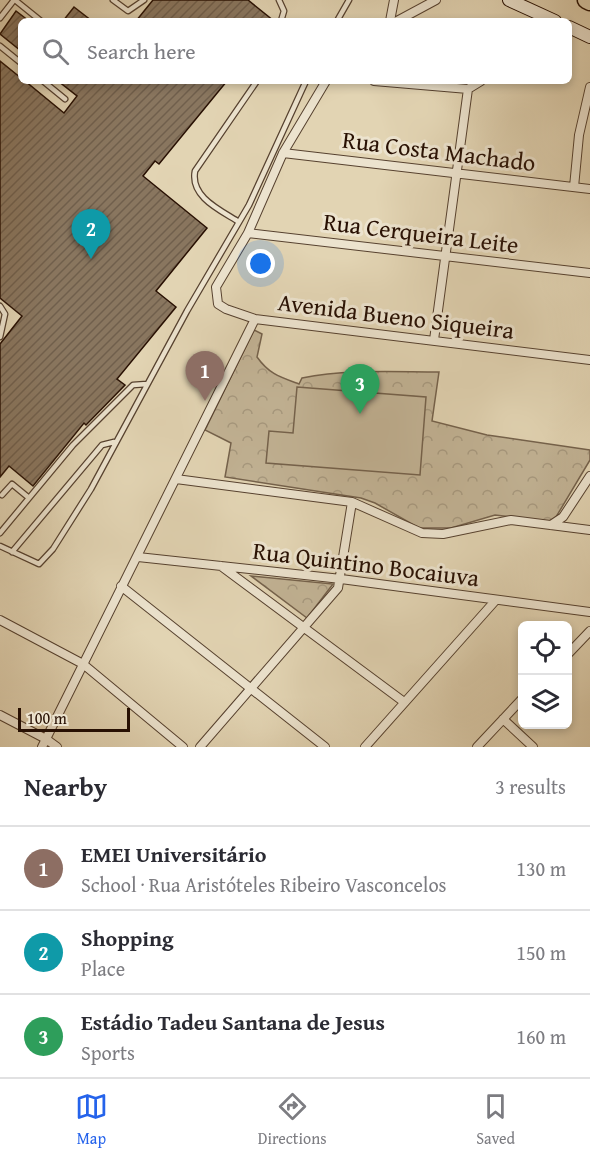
<!DOCTYPE html>
<html lang="en">
<head>
<meta charset="utf-8">
<style>
  body { margin:0; font-family:"Gentium Book Plus",serif; background:#f2f2f3; color:#2b2b33 }
  .controls { position:absolute; right:18px; bottom:18px; display:grid; overflow:hidden; border-radius:9px; box-shadow:0 3px 9px #0003 }
  .controls button { width:54px; height:54px; display:grid; place-items:center; padding:0; border:0; border-bottom:2px solid #e1e1e2; background:#fff; color:#2b2b33; font:30px sans-serif }
  .scale { position:absolute; left:18px; bottom:15px; width:112px; box-sizing:border-box; padding-left:6px; border:3px solid #281003; border-top:0; font-size:16px; line-height:21px; white-space:nowrap; color:#281003; -webkit-text-stroke:4px #ece3ce; paint-order:stroke }
  .you { position:absolute; left:261px; top:264px; width:21px; height:21px; margin:-15px; border:4px solid #fff; border-radius:50%; background:#1a73e8; box-shadow:0 0 0 9px #1a73e833 }
  .badge { display:grid; place-items:center; width:39px; height:39px; border-radius:50%; background:#2563eb; color:#fff; font-size:20px; font-weight:700 }
  .pin { position:absolute; translate:-50% -50px; filter:drop-shadow(0 2px 3px #0008) }
  .pin::after { content:''; position:absolute; top:32px; width:21px; height:18px; background:inherit; clip-path:polygon(0 0,100% 0,50% 100%) }
  .list { margin:0; padding:0; list-style:none }
  h2 { display:flex; justify-content:space-between; align-items:center; height:78px; margin:0; padding:0 24px; font-size:26px }
  h2 small { font-size:20px; font-weight:400; color:#7c7c81 }
  .list li { display:grid; grid-template-columns:39px 1fr auto; gap:18px; align-items:center; box-sizing:border-box; height:84px; padding:0 24px; border-top:2px solid #e1e1e2 }
  .list b { display:block; font-size:22px; white-space:nowrap }
  .list p { margin:0; font-size:20px; white-space:nowrap; color:#7c7c81 }
  .list em { font-size:20px; font-style:normal; color:#7c7c81 }
  .icon { flex:none; width:33px; height:33px; fill:none; stroke:currentColor; stroke-width:2; stroke-linecap:round; stroke-linejoin:round }
  .map { position:relative; flex:none; width:590px; height:747px; overflow:hidden }
  .search { position:absolute; background:#fff; box-shadow:0 3px 9px #0003; left:18px; right:18px; top:18px; height:66px; display:flex; align-items:center; gap:15px; box-sizing:border-box; padding:0 21px; border-radius:9px; color:#7c7c81; font-size:22px }
  .sheet { height:330px; background:#fff }
  nav { display:flex; justify-content:space-around; align-items:center; box-sizing:border-box; height:84px; border-top:2px solid #e1e1e2; background:#fff; font-size:16px; color:#7c7c81 }
  nav a { display:grid; justify-items:center; gap:3px }
  nav .on { color:#2563eb }
  .map>svg:first-child { display:block }
</style>
</head>
<body>
<div class="map">
<svg width="590" height="747" viewBox="0 0 590 747">
  <defs>
    <pattern id="park-crowns" width="20" height="18" patternUnits="userSpaceOnUse" patternTransform="scale(1.5)"><rect width="20" height="18" fill="#c2b395"/><path d="M2 6a3 3 0 1 1 6 0M12 15a3 3 0 1 1 6 0" fill="none" stroke="#a7997f"/></pattern>
    <pattern id="building-hatch" width="6" height="6" patternUnits="userSpaceOnUse" patternTransform="scale(1.5)"><rect width="6" height="6" fill="#89765f"/><path d="M-1 1l2-2M0 6l6-6M5 7l2-2" fill="none" stroke="#705f4c"/></pattern>
  </defs>
  <rect width="100%" height="100%" fill="#e2d4b3"/>
  <filter id="stains"><feTurbulence type="fractalNoise" baseFrequency=".00333" numOctaves="4"/><feColorMatrix values="0 0 0 0 .2 0 0 0 0 .09 0 0 0 0 .02 0 0 0 .5 -.17"/></filter>
  <radialGradient id="worn" r=".72"><stop offset=".6" stop-color="#630" stop-opacity="0"/><stop offset="1" stop-color="#630" stop-opacity=".3"/></radialGradient>
  <!-- park -->
  <path fill="url(#park-crowns)" stroke="#75624c" stroke-width="1.5" d="M254,330L262,334L257,357C269,374 280,377 299,384L302,378C347,369 393,372 439,372L432,421L487,435L590,450V460L553,522L495,515L451,528H419L375,503L361,498L225,477L231,443L205,430Z
    M251,576L333,584L307,618Z"/>
  <!-- garden -->
  <path fill="#c2b395" stroke="#75624c" stroke-width="1.5" d="M297,387L426,397L420,475L266,463L269,431L293,433Z"/>
  <!-- building -->
  <path fill="url(#building-hatch)" stroke="#281003" stroke-width="1.5" d="M153,0H248L274,21H136Z
    M74,7L92,21H63Z
    M16,11L29,21H21V51L0,34Z
    M0,61L21,78V81H25L64,113L77,96L58,81H227L159,164L155,161L143,176L207,228L156,291L176,307L117,379L125,385L86,425L84,423L33,486L9,466L0,477V344L22,316L0,298Z"/>
  <g fill="none" stroke-linecap="round" stroke-linejoin="round">
    <defs>
      <path id="lane" d="M15,0L41,21
        M113,0L128,11L144,0
        M279,0L284,11L281,21
        M0,18L14,0
        M337,21L349,0
        M0,46L21,63
        M43,81L65,99
        M239,222C220,210 190,197 195,171L257,81
        M0,306L5,314L0,337
        M2,495L12,484L29,498
        M0,533L73,445L133,385L147,384
        M0,546L39,564L53,549L91,489L187,311L249,205L306,81
        M12,552L102,445L114,442"/>
      <path id="street" d="M390,21L394,0
        M397,21L436,0
        M326,81L283,153L248,233L216,287L218,304L226,309L255,319L590,360
        M374,81L468,89
        M468,89L481,81
        M283,153L590,189
        M574,187L579,135L590,87
        M248,233L590,273
        M434,340L468,89
        M176,479L352,502L422,533L443,534L511,520L590,530
        M551,525L563,517L590,476
        M138,557L341,579L590,612
        M221,566L404,702
        M121,586L325,747
        M0,620L83,664L183,747
        M568,654L590,631
        M0,715L46,739L57,747
        M503,719L533,747
        M42,747L255,319
        M200,747L338,588L352,502
        M365,747L495,601
        M477,747L522,699"/>
      <path id="secondary" d="M509,0L555,21
        M569,27L590,37"/>
      <path id="highway" d="M586,0L590,2"/>
    </defs>
    <!-- lane casing -->
    <use href="#lane" stroke="#56412f" stroke-width="7"/>
    <!-- street casing -->
    <use href="#street" stroke="#56412f" stroke-width="10"/>
    <!-- secondary casing -->
    <use href="#secondary" stroke="#281003" stroke-width="14"/>
    <!-- highway casing -->
    <use href="#highway" stroke="#281003" stroke-width="19"/>
    <!-- lane -->
    <use href="#lane" stroke="#ece3ce" stroke-width="4.5"/>
    <!-- street -->
    <use href="#street" stroke="#ece3ce" stroke-width="8"/>
    <!-- secondary -->
    <use href="#secondary" stroke="#ece3ce" stroke-width="12"/>
    <!-- highway -->
    <use href="#highway" stroke="#e2d4b3" stroke-width="16"/>
  </g>
  <g text-anchor="middle" dominant-baseline="central" stroke-width="6" stroke-linejoin="round" paint-order="stroke">
    <!-- street labels -->
    <g font-size="24" fill="#281003" stroke="#ece3ce">
      <text transform="translate(439 151) rotate(7)">Rua Costa Machado</text>
      <text transform="translate(421 233) rotate(7)">Rua Cerqueira Leite</text>
      <text transform="translate(396 316) rotate(7)">Avenida Bueno Siqueira</text>
      <text transform="translate(366 564) rotate(7)">Rua Quintino Bocaiuva</text>
    </g>
  </g>
  <rect width="100%" height="100%" filter="url(#stains)"/>
  <rect width="100%" height="100%" fill="url(#worn)"/>
</svg>
<div class="controls">
<button><svg class="icon" aria-label="locate" viewBox="0 0 24 24"><circle cx="12" cy="12" r="6"/><path d="M12 2v4M12 18v4M2 12h4M18 12h4"/></svg></button>
<button><svg class="icon" aria-label="layers" viewBox="0 0 24 24"><path d="M12 4l9 5-9 5-9-5zM3 14l9 5 9-5"/></svg></button>
</div>
<div class="scale">100 m</div>
<div class="you"></div>
<div class="pin badge" style="left:205px;top:401px;background:#8d6e63">1</div>
<div class="pin badge" style="left:91px;top:259px;background:#0f9aa8">2</div>
<div class="pin badge" style="left:360px;top:414px;background:#2e9e5b">3</div>
<div class="search"><svg class="icon" aria-label="search" viewBox="0 0 24 24"><circle cx="10" cy="10" r="6"/><path d="M15 15l6 6"/></svg>Search here</div>
</div>
<section class="sheet">
<h2>Nearby<small>3 results</small></h2>
<ul class="list">
<li><span class="badge" style="background:#8d6e63">1</span><div><b>EMEI Universitário</b><p>School · Rua Aristóteles Ribeiro Vasconcelos</p></div><em>130 m</em></li>
<li><span class="badge" style="background:#0f9aa8">2</span><div><b>Shopping</b><p>Place</p></div><em>150 m</em></li>
<li><span class="badge" style="background:#2e9e5b">3</span><div><b>Estádio Tadeu Santana de Jesus</b><p>Sports</p></div><em>160 m</em></li>
</ul>
</section>
<nav>
<a class="on"><svg class="icon" aria-label="map" viewBox="0 0 24 24"><path d="M3 6l6-2 6 2 6-2v14l-6 2-6-2-6 2zM9 4v14M15 6v14"/></svg>Map</a>
<a><svg class="icon" aria-label="directions" viewBox="0 0 24 24"><path d="M12 3l9 9-9 9-9-9zM9 14v-3h6M13 9l2 2-2 2"/></svg>Directions</a>
<a><svg class="icon" aria-label="saved" viewBox="0 0 24 24"><path d="M7 4h10v16l-5-4-5 4z"/></svg>Saved</a>
</nav>
</body>
</html>
